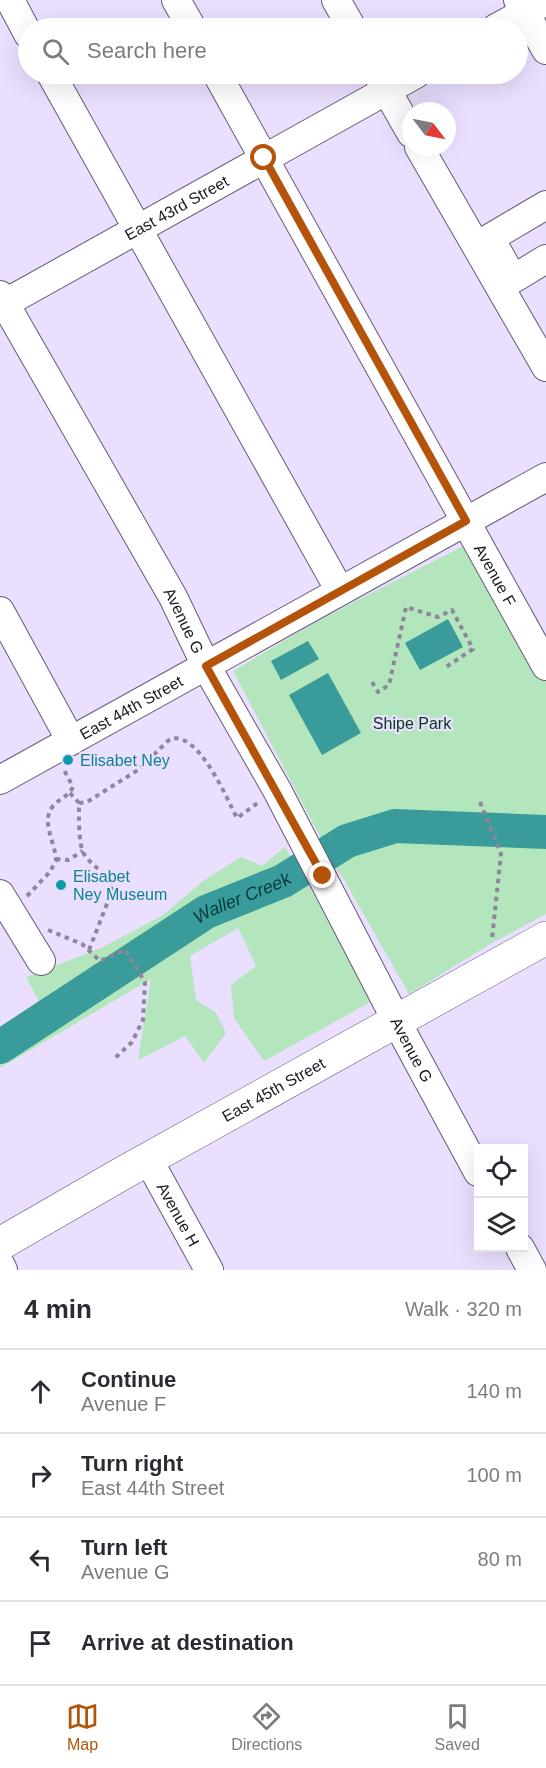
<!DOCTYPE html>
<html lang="en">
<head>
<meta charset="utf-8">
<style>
  body { margin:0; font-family:Helvetica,sans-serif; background:#f2f2f3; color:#2b2b33 }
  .controls { position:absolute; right:18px; bottom:18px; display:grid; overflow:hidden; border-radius:0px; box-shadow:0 6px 24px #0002 }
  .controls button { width:54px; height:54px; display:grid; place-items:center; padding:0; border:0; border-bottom:2px solid #e1e1e2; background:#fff; color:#2b2b33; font:30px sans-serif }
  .compass { position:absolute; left:402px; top:102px; width:54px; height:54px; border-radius:50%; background:#fff; box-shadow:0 6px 24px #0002; rotate:122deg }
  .stop { position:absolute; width:18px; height:18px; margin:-14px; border:4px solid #b45309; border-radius:50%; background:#fff }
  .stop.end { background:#b45309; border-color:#fff; box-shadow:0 2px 6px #0008 }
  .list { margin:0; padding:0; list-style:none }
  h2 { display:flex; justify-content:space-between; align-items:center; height:78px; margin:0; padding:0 24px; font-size:26px }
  h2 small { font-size:20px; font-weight:400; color:#7c7c81 }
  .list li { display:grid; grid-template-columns:39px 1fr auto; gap:18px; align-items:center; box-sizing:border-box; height:84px; padding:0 24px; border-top:2px solid #e1e1e2 }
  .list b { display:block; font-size:22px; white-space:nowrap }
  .list p { margin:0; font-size:20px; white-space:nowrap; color:#7c7c81 }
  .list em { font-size:20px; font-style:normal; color:#7c7c81 }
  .icon { flex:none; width:33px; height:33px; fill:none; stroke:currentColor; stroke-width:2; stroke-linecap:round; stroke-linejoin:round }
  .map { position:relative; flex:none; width:546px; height:1270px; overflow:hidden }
  .search { position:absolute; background:#fff; box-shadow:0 6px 24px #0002; left:18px; right:18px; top:18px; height:66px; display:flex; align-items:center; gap:15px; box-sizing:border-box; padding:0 21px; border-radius:33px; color:#7c7c81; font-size:22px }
  .sheet { height:414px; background:#fff }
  nav { display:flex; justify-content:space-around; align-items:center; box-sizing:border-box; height:84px; border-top:2px solid #e1e1e2; background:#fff; font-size:16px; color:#7c7c81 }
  nav a { display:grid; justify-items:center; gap:3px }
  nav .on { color:#b45309 }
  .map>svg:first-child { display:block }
</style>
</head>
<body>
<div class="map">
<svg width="546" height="1270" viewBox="0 0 546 1270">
  <rect width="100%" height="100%" fill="#eadfff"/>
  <!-- green -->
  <path fill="#b3e6bc" d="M469,543L546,681V914L492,943L409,994L327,850L233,671L321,619Z
    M285,847L376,999L264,1061L234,1018L231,985L256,966L238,928L190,956L196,1000L216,1013L226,1033L204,1063L185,1036L138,1060L151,979L0,1068V1030L40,1004L26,977L101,948L163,915L203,881L241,857L262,866Z"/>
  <!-- water -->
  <path fill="#3a9b9b" d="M448,619L463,647L420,670L405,643Z
    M308,641L319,659L281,680L271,661Z
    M328,673L361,733L322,755L289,695Z"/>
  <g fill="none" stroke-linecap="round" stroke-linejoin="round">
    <!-- river -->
    <path stroke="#3a9b9b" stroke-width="34" id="s1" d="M0,1047L206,912L283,881L347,841L395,826L546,832"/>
    <defs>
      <g id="minor">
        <path d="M10,0L28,34"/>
        <path d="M176,0L192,28"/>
        <path d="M336,0L352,28"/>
        <path d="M518,0L546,50"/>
        <path d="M496,28L546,1"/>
        <path d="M51,74L340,591"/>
        <path id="s2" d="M217,74L546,666"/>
        <path d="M378,75L411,133"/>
        <path d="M419,147L546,367"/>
        <path d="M546,205L490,238L513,279L546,259"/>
        <path id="s3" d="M0,295L173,597L206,666L277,790L407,1041L478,1172"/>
        <path id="s4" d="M0,306L416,74"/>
        <path d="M0,611L71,741"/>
        <path id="s5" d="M0,780L546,477"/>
        <path d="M0,894L41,961"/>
        <path id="s6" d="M148,1159L209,1270"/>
        <path d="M520,1248L532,1270"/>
        <path d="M0,1264L3,1270"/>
      </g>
      <g id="major">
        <path id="s7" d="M0,1244L123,1173L546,938"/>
      </g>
    </defs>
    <!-- minor casing -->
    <use href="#minor" stroke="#655b76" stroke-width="30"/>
    <!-- major casing -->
    <use href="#major" stroke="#655b76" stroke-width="34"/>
    <!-- path -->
    <path stroke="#8e869d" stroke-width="4" stroke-dasharray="4.5 4.5" stroke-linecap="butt" d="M372,682L378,692L389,685L406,607L438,617L452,610L473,649L446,667
      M70,793L79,803C79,814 78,844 84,854C93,868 109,873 112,891L89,950
      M480,802L501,854L492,939
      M79,803L87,802L138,770L170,739C198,730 226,797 237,818L259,802
      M56,859L68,860L83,851
      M27,896L49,873L56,861C56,843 40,822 53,806C60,798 68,797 73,787L64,770
      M48,930L82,944L100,961L125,950L145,982L143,1020L132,1042L113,1060"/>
    <!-- minor -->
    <use href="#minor" stroke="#fff" stroke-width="28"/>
    <!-- major -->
    <use href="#major" stroke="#fff" stroke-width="33"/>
  </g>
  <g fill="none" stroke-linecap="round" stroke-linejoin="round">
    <!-- route -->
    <path stroke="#b45309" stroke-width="8" d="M264,158L466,521L206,666L323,876"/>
  </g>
  <!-- markers -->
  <g fill="#0f9aa8" stroke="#eadfff" stroke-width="2">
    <circle cx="68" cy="760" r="6"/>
    <circle cx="61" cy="885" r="6"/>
  </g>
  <g text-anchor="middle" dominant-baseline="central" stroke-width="4.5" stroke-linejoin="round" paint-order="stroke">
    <!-- street labels -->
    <g font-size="16" fill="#1b1722" stroke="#eadfff">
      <text stroke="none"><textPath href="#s4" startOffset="202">East 43rd Street</textPath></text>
      <text stroke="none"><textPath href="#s2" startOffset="573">Avenue F</textPath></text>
      <text stroke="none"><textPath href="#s3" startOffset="374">Avenue G</textPath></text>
      <text stroke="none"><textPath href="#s5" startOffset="150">East 44th Street</textPath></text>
      <text stroke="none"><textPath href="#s3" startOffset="860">Avenue G</textPath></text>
      <text stroke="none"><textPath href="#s7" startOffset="314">East 45th Street</textPath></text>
      <text stroke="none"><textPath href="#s6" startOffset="63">Avenue H</textPath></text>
    </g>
    <!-- park labels -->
    <g font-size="16" fill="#003a16" stroke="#eadfff">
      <text x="412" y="723">Shipe Park</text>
    </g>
    <!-- culture labels -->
    <g font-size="16" fill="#0d838f" stroke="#eadfff" text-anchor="start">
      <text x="80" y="760">Elisabet Ney</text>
      <text x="73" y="876">Elisabet<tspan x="73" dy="18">Ney Museum</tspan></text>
    </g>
    <!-- water labels -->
    <g font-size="18" font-style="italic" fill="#003c3c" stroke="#eadfff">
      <text stroke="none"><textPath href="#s1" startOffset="285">Waller Creek</textPath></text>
    </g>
  </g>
</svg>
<div class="controls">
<button><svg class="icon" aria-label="locate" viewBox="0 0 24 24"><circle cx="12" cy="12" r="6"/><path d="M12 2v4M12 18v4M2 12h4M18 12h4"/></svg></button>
<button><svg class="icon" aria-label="layers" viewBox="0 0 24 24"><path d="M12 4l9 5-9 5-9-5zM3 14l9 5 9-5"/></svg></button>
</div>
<svg class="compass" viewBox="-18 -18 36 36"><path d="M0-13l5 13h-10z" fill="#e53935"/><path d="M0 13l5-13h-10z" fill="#7c7c81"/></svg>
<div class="stop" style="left:264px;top:158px"></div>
<div class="stop end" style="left:323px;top:876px"></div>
<div class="search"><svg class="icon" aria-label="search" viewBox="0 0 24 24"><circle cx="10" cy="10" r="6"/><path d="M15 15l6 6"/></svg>Search here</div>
</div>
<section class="sheet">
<h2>4 min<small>Walk · 320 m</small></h2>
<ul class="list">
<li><svg class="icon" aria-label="ahead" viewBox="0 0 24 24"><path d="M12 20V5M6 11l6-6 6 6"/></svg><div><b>Continue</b><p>Avenue F</p></div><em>140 m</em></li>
<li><svg class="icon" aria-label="right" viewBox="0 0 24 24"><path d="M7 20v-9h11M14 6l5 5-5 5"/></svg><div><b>Turn right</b><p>East 44th Street</p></div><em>100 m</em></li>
<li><svg class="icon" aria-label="left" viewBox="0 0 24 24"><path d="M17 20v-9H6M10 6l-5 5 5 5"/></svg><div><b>Turn left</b><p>Avenue G</p></div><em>80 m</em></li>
<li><svg class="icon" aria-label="arrive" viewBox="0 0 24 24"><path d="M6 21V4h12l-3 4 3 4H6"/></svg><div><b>Arrive at destination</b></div></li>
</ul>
</section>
<nav>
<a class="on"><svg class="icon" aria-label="map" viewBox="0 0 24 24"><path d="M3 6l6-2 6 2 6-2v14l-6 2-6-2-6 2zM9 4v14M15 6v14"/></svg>Map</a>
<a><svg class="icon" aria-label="directions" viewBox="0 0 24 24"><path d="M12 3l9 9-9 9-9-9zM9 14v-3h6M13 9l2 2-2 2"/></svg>Directions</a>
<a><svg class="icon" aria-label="saved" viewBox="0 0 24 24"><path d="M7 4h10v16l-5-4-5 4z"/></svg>Saved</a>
</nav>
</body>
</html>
